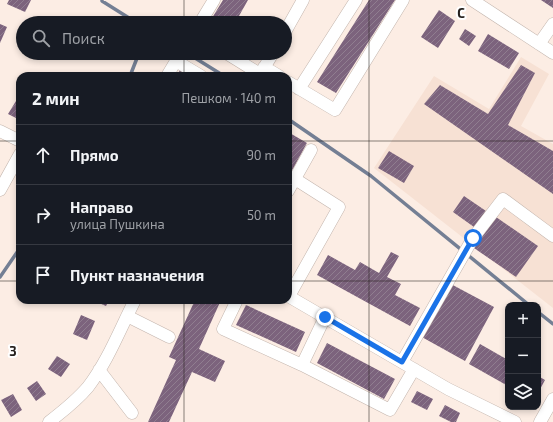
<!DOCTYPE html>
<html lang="ru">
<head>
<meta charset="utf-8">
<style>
  body { margin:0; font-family:"Exo 2",sans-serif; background:#242831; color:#f1f3f6 }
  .controls { position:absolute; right:12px; bottom:12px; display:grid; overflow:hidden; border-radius:8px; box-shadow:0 2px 6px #0003 }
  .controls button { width:36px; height:36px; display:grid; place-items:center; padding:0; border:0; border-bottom:1px solid #363941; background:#171b24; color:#f1f3f6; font:20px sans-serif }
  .stop { position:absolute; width:12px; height:12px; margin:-9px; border:3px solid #1a73e8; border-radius:50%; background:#fff }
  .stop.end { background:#1a73e8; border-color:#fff; box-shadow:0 1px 4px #0008 }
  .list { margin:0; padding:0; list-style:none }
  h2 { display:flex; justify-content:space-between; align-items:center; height:52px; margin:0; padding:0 16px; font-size:17px }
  h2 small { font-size:13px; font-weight:400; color:#9ea1a6 }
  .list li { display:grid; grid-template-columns:26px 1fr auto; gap:12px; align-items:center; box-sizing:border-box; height:60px; padding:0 16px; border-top:1px solid #363941 }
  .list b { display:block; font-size:15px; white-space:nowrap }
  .list p { margin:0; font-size:13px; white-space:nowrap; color:#9ea1a6 }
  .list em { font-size:13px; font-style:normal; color:#9ea1a6 }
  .icon { flex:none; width:22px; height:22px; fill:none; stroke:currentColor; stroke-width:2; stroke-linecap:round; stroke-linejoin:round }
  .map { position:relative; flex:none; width:553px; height:422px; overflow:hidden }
  .search { position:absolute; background:#171b24; box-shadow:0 2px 6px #0003; left:16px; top:16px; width:276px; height:44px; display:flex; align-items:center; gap:10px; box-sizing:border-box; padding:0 14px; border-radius:22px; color:#9ea1a6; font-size:15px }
  .panel { position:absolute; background:#171b24; box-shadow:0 2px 6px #0003; left:16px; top:72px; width:276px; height:232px; border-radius:12px }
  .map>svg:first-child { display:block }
</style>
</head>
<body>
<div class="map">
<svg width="553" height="422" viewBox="0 0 553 422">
  <defs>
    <pattern id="building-hatch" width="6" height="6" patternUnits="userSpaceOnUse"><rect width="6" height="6" fill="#7c637d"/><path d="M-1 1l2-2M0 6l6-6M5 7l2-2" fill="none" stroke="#907e90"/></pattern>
  </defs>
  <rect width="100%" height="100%" fill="#fcede4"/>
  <!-- built -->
  <path fill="#f7e1d4" d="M521,57L549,74L521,126L553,144V308L374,168L434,76L489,109Z"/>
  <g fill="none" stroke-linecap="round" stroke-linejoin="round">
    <!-- stream -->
    <path stroke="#747f94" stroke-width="3.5" d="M102,0V1L137,23
      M187,53L224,76
      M130,76L139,53
      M288,119L371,176L529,305
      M0,277L20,248
      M538,312L553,324"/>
  </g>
  <!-- building -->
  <path fill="url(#building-hatch)" d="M9,0H31L25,12L7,4Z
    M223,0H248L235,23H209Z
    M369,0H395L336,93L317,82Z
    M541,0H553V8Z
    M439,10L455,21L438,48L421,37Z
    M0,24L7,27L0,43Z
    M465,29L476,36L469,46L459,39Z
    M488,34L519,53L509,69L478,51Z
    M521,65L535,73L508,125L553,151V194L424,104L440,85L488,114Z
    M180,70L190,76H177Z
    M16,101L20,103V120L8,114Z
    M288,132L307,143L288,178Z
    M389,151L414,166L404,183L378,168Z
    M464,196L486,211L474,227L453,212Z
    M496,217L538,246L516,277L474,248Z
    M391,252L399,256L387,277L401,284L395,295L420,308L410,326L317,275L328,255L355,270L360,262L379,273Z
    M449,283L494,307L465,361L420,336Z
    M92,300H109L106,306Z
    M195,300H221L199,349L225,361L215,382L192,372L169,422H148L176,360L169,357Z
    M246,305L305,332L296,352L236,325Z
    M81,315L95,321L87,340L73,334Z
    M327,343L395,379L384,399L317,363Z
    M480,344L508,360V386L469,364Z
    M57,356L70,364L61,377L48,369Z
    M538,376L545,380L538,393Z
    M37,381L46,394L36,401L27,388Z
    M417,391L433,399L427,410L411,402Z
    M13,394L22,410L11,417L1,400Z
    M445,405L460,413L456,422H451L439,416Z"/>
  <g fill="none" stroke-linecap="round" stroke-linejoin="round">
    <defs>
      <path id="minor" d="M472,0L553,53
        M200,23L214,0
        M285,32L303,0
        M539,44L553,24
        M226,53L260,74
        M264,67L279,76
        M167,76L176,61L201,76
        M259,76L273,53
        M288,82L335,110L403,0
        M299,89L356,0
        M0,131L20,141
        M0,190L20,154
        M288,191L311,150
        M288,296L448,389L515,422
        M289,296L339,207L295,179
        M237,300L223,329L302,365L325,317
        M127,316L169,337
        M402,362L473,238L503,199L553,236
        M302,365L390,410L414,369
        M99,370L132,413
        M49,422C62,412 77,400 88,387C108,361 120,329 135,300
        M540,422L553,399"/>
    </defs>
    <!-- minor casing -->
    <use href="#minor" stroke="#c3b5ad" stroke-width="13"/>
    <!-- minor -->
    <use href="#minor" stroke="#fff" stroke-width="12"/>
  </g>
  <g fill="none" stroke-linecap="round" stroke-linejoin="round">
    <!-- route -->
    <path stroke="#1a73e8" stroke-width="5" d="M325,317L402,362L473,238"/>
  </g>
  <!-- grid -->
  <path fill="none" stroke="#26211e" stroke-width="1" stroke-opacity="0.55" d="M184,0V23M369,0V422M184,53V76M0,141H20M288,141H553M0,281H20M288,281H553M184,300V422"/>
  <g font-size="13" text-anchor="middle" font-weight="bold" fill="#26211e" stroke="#fff" stroke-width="4" stroke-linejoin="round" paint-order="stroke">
    <text x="461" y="18">C</text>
    <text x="13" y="356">3</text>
  </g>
</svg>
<div class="controls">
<button>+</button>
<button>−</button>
<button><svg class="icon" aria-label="layers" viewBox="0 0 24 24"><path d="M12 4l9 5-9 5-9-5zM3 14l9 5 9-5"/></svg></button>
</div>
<div class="stop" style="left:473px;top:238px"></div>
<div class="stop end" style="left:325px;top:317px"></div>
<div class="search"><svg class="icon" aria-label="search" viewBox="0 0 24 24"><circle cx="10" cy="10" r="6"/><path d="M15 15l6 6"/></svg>Поиск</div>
<section class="panel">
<h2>2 мин<small>Пешком · 140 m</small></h2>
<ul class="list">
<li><svg class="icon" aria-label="ahead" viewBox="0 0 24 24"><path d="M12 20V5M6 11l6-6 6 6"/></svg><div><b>Прямо</b></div><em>90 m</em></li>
<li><svg class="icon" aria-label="right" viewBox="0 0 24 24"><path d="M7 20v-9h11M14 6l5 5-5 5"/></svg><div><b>Направо</b><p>улица Пушкина</p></div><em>50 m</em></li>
<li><svg class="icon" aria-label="arrive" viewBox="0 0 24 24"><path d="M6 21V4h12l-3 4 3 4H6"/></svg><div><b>Пункт назначения</b></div></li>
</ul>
</section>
</div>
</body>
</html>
